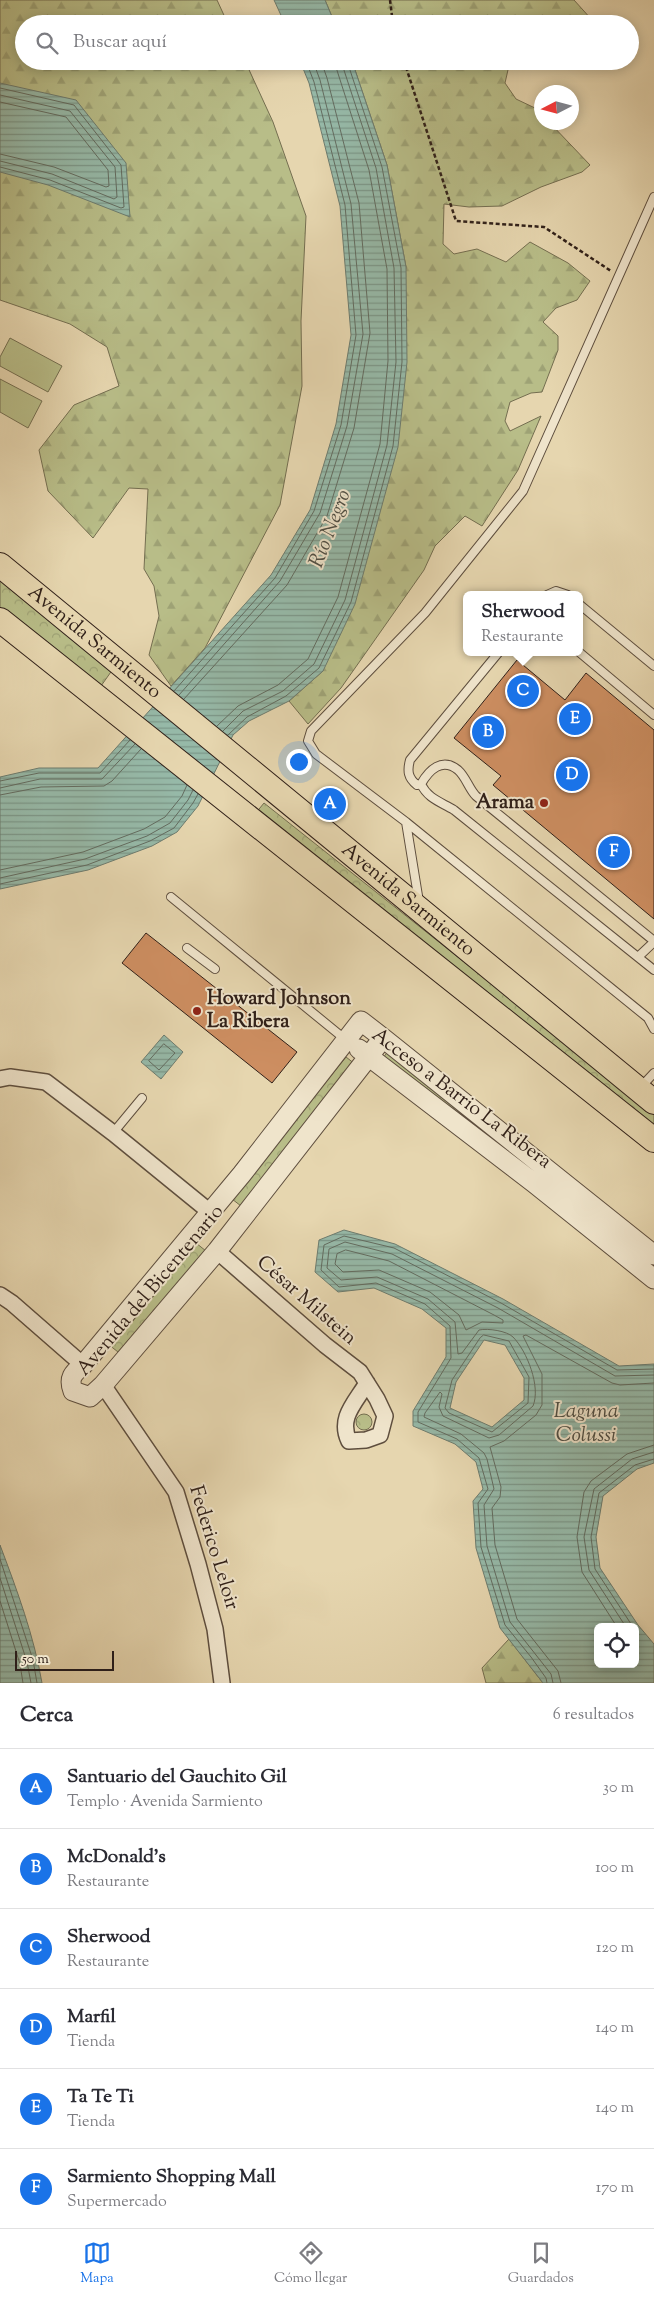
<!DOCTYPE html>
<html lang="es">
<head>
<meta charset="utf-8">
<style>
  body { margin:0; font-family:"Sorts Mill Goudy",serif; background:#f7f7f7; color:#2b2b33 }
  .controls { position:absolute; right:15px; bottom:15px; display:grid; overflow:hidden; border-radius:8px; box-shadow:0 2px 12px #0003 }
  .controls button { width:45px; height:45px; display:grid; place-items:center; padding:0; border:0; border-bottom:1px solid #e1e1e2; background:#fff; color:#2b2b33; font:25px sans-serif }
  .compass { position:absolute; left:534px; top:85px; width:45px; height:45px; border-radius:50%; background:#fff; box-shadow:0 2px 12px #0003; rotate:264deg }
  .scale { position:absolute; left:15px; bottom:12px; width:99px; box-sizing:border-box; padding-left:5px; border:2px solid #302019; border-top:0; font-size:14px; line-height:18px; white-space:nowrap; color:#302019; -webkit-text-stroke:4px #efe4cb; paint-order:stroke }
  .you { position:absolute; left:298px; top:761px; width:18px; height:18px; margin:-12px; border:4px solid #fff; border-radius:50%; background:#1a73e8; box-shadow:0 0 0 8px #1a73e833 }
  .badge { display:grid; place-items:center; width:32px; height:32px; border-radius:50%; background:#1a73e8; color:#fff; font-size:16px; font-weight:700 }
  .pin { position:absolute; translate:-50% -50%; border:2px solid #fff; box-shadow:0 1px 5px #0006 }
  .popup { position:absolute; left:463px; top:591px; width:120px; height:65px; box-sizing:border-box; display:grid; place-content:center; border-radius:8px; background:#fff; filter:drop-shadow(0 1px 4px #0005); font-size:16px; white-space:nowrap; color:#7c7c81 }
  .popup b { font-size:19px; color:#2b2b33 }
  .popup::after { content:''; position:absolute; left:50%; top:100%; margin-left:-10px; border:10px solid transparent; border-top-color:#fff }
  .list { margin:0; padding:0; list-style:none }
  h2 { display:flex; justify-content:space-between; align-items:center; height:65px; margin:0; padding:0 20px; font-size:21px }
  h2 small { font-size:16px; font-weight:400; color:#7c7c81 }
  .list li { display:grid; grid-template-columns:32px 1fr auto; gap:15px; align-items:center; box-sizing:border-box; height:80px; padding:0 20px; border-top:1px solid #e1e1e2 }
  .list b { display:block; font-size:19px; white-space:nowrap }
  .list p { margin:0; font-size:16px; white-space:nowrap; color:#7c7c81 }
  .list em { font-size:16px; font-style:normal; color:#7c7c81 }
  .icon { flex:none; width:28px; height:28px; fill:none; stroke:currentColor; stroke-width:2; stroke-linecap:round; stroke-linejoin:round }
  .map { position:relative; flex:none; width:654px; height:1683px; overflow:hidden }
  .search { position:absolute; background:#fff; box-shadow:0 2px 12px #0003; left:15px; right:15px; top:15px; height:55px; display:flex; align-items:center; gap:12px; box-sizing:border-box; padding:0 18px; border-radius:28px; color:#7c7c81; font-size:19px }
  .sheet { height:545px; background:#fff }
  nav { display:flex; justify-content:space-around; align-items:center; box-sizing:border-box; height:70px; border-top:1px solid #e1e1e2; background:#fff; font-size:14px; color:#7c7c81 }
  nav a { display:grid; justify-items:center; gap:2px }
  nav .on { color:#1a73e8 }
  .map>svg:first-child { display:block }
</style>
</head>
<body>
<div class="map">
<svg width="654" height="1683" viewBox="0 0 654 1683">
  <defs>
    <pattern id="forest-firs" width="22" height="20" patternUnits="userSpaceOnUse" patternTransform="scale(1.25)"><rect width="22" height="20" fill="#b8bd88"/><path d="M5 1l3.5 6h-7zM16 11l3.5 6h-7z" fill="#9ea275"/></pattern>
    <pattern id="park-crowns" width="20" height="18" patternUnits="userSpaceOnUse" patternTransform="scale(1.25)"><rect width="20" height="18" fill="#b8bd88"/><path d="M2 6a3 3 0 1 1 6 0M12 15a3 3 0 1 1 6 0" fill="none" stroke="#9ea275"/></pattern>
    <pattern id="water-rules" width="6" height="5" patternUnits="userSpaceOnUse" patternTransform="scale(1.25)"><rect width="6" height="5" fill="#96b9a8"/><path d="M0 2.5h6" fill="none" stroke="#7b9688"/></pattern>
  </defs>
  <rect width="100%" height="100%" fill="#e6d6af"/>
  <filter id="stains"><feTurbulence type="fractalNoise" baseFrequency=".004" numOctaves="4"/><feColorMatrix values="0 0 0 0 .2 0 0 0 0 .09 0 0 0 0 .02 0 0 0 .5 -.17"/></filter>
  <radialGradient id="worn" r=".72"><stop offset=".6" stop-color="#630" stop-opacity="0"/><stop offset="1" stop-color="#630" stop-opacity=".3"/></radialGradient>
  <!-- forest -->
  <path fill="url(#forest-firs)" stroke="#746e50" d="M0,0H217L228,24H24V61H245L273,122L306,216L301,321L302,386L280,505L205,648L171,686L149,655L159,616L154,586L144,569L148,489L129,488L93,538L48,491L39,450L74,405L119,386L107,347L70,324L0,300Z
    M325,0H574L592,20V24H335Z
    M352,61H510L505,83L516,99L537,109L541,106L542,122L550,123L590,165L582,172L541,187L502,206L469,207L444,204L443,244L454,254L477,249L506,262L530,242L568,263L590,281L577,300L556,308L543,322L558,336V350L542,392L531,393L510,402L505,421L510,431L541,416L518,470L482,526L465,516L435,546L424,570L341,688L308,724L289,701L323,671L406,267L387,165Z
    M509,1639L543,1683H486L482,1668Z"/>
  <!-- park -->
  <path fill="url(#park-crowns)" stroke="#746e50" d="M0,580L113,669L101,686L0,610Z
    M264,803L654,1113V1133L255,814Z
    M390,1049L534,1164L529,1170L382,1059Z
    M346,1057L355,1064L241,1206L232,1199Z
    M196,1243L206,1251L118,1352L108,1344Z
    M356 1422a8 8 0 1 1 16 0a8 8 0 1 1-16 0Z"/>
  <!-- garden -->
  <path fill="#b8bd88" stroke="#746e50" d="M10,338L62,366L48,392L0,366V357Z
    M0,379L42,401L28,428L0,412Z"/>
  <!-- water -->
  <path fill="url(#water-rules)" stroke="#6d7c6f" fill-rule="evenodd" d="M274,0H325L335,24H285Z
    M300,61H352L387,165L406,267L407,362L398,447L355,604L323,671L289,701L249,721L233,735L198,806L177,832L152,846L88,870L0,889V777L39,768H98L271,575L310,510L336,424L351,335L340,206L309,83Z
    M0,83L76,100L126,163L130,217L48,185L0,172Z
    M164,1035L183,1052L161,1079L141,1062Z
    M344,1230L395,1244L503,1299L619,1366L654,1364V1463L637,1469L603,1496L596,1537L600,1568L638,1625L654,1644V1683H543L500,1628L476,1548L473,1501L483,1489L476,1462L455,1444L413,1426V1411L446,1357V1328L422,1309L374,1288L338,1292L315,1272L319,1240ZM484,1340L505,1345L524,1378V1400L492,1427L450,1408L456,1382ZM598,1627H635V1664H598Z
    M0,1545C17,1590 34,1636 42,1683H0Z"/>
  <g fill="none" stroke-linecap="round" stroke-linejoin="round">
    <!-- shore -->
    <path stroke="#636c60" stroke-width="1" d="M0,88L74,105L121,165L124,207L121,208L50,180L0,167
      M0,95L70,111L115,167L117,197L114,199L52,174L0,161
      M0,102L66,117L108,170L109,186L106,187L54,167L0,154
      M174,691L275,578L314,511L341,425L356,335L345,205L314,82L306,61
      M179,695L280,581L320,513L347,426L363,334L351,204L320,80L313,61
      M184,699L287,585L327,516L354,428L370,333L359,203L327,78L321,61
      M217,726L238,706L278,685L308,659L338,597L380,444L388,361L387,269L369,170L334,61
      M223,731L243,711L283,691L314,664L345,600L387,445L396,362L394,268L376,168L341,61
      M228,735L247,717L286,696L319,668L351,602L393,446L402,362L401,268L382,167L347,61
      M0,781L39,773H100L130,740
      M0,788L40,779H102L135,744
      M0,795L41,787L104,786L112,781L141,749
      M0,870L83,852L144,829L165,817L182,796L187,785
      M0,878L85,859L147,836L170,823L188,800L193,790
      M0,884L87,865L150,841L174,828L193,803L198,794
      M164,1044L175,1053L159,1070L149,1061Z
      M346,1250L389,1261L494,1315L503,1320V1323L482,1322L466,1330L459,1315L430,1292L379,1270L343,1272L335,1264L337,1254Z
      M484,1335L509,1341L529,1377L528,1403L492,1432L449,1413L445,1408L452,1380L480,1338Z
      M0,1559L33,1660L37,1683
      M0,1578L27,1662L31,1683
      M0,1601L20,1664L23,1683
      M617,1627L582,1572L577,1537L584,1492L591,1481L627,1454L654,1445
      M626,1627L589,1570L584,1537L594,1489L632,1459L654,1452
      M633,1627L595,1569L591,1537L599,1493L635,1465L654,1459
      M547,1683L546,1678L531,1657L505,1625L481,1547L478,1503L488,1489L479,1458L457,1439L418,1422V1412L451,1358L450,1326L425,1304L376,1283L339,1287L321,1270L324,1245L344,1236L394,1248L501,1303L617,1370L654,1369
      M553,1683L551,1674L510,1622L487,1546L484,1505L494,1489L487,1459L484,1453L461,1434L424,1417L425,1413L440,1392L442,1394L439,1407L443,1416L489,1438L499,1435L533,1406C541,1387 527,1351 513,1337C507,1331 488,1328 479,1330L462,1353L458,1354L455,1322L428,1299L377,1277L341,1280L327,1268L329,1249L345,1242L392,1254L498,1308L615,1376L654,1375
      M561,1683L558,1671L517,1619L495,1545L492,1508L500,1497L501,1487L490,1447L504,1441L536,1415L542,1405V1374L523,1336L526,1335L612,1383L620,1385L654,1383"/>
  </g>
  <!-- building -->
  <path fill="#cd8e61" stroke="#302019" d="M517,660L565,700L586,673L654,730V919L493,785L501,776L454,738Z
    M146,933L297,1052L272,1083L122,963Z"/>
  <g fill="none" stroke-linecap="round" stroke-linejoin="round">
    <defs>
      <path id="service" d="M547,595L556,591L568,595
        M579,604L654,666
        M579,652L654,715
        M421,784C429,770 442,757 458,770C466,777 469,789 476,796L654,941
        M421,784C428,799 441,802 454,810L654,970
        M421,784L417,785C408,778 407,771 410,760L499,652
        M406,822L648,1018L654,1029
        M171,897L346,1040
        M419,902L406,822L316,754L308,741L311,731L425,613L523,491L654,197
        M187,948L215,969
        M638,957L654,942
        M640,1088L654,1073
        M113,1133L142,1098"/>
      <path id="minor" d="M0,1079L10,1077L46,1082L113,1133L210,1212
        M217,1251L325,1345L360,1372L377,1399L385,1416L380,1435L366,1440L349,1441C338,1418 355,1403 367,1383
        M0,1295L12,1303L83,1365
        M103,1385L176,1492L198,1564L215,1629L222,1683"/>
      <path id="tertiary" d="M383,1038L217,1251L103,1385L90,1397L73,1391C68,1378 73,1373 83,1365L242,1174L361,1021L383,1038L654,1255
        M359,1049L534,1183L654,1279"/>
      <g id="primary">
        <path id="s1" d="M0,565L654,1102"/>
        <path d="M0,620L654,1140"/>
      </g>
    </defs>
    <!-- service casing -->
    <use href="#service" stroke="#5e4e3e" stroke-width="10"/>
    <!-- minor casing -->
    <use href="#minor" stroke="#5e4e3e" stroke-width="18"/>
    <!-- tertiary casing -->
    <use href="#tertiary" stroke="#5e4e3e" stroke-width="21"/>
    <!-- primary casing -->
    <use href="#primary" stroke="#302019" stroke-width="26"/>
    <!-- path -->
    <path stroke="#302019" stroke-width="2.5" stroke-dasharray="4 2.5" stroke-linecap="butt" d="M390,0L393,24
      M404,61L456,221L544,227L611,271"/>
    <!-- service -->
    <use href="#service" stroke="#efe4cb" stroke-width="8"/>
    <!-- minor -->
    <use href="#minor" stroke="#efe4cb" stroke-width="15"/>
    <!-- tertiary -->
    <use href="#tertiary" stroke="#efe4cb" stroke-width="19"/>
    <!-- primary -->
    <use href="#primary" stroke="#e6d6af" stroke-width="24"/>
  </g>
  <!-- markers -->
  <g fill="#8f2418" stroke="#efe4cb" stroke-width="2">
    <circle cx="544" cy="803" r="5"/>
    <circle cx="197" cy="1011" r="5"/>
  </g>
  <g text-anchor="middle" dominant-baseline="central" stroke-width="4" stroke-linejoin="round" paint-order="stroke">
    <!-- street labels -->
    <g font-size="20" fill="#302019" stroke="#efe4cb">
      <text stroke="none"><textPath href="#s1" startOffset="122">Avenida Sarmiento</textPath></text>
      <text stroke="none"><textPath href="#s1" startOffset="528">Avenida Sarmiento</textPath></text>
      <text transform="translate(461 1099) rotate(37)">Acceso a Barrio La Ribera</text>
      <text transform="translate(151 1291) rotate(-50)">Avenida del Bicentenario</text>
      <text transform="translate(306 1301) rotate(41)">César Milstein</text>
      <text transform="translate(213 1548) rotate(73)">Federico Leloir</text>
    </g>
    <!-- poi labels -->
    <g font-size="20" font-weight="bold" fill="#302019" stroke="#efe4cb" text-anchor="end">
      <text x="534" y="803">Arama</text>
      <text x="207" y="999" text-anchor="start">Howard Johnson<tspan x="207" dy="23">La Ribera</tspan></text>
    </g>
    <!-- water labels -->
    <g font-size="21" font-style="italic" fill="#4f4e44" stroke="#efe4cb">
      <text transform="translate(331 529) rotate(-69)">Río Negro</text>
      <text x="586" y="1412">Laguna<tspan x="586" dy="24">Colussi</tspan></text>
    </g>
  </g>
  <rect width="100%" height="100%" filter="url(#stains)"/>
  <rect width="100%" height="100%" fill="url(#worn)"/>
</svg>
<div class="controls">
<button><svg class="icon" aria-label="locate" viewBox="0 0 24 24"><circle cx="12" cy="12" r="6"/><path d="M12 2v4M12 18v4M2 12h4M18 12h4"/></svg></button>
</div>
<svg class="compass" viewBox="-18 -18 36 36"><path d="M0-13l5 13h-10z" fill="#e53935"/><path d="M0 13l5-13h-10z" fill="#7c7c81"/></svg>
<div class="scale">50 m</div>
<div class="you"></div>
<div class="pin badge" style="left:330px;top:804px">A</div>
<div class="pin badge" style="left:488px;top:732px">B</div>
<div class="pin badge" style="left:523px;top:691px">C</div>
<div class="popup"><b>Sherwood</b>Restaurante</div>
<div class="pin badge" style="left:572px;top:775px">D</div>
<div class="pin badge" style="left:575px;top:719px">E</div>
<div class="pin badge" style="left:614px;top:852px">F</div>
<div class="search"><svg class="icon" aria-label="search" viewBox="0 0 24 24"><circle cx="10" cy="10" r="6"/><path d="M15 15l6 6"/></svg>Buscar aquí</div>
</div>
<section class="sheet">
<h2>Cerca<small>6 resultados</small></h2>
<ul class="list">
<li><span class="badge">A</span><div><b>Santuario del Gauchito Gil</b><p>Templo · Avenida Sarmiento</p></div><em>30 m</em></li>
<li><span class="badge">B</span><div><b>McDonald's</b><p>Restaurante</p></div><em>100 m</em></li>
<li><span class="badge">C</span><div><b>Sherwood</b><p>Restaurante</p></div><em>120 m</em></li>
<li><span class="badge">D</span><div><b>Marfil</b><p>Tienda</p></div><em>140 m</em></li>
<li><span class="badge">E</span><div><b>Ta Te Ti</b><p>Tienda</p></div><em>140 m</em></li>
<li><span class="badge">F</span><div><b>Sarmiento Shopping Mall</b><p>Supermercado</p></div><em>170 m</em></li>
</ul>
</section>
<nav>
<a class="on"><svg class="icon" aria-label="map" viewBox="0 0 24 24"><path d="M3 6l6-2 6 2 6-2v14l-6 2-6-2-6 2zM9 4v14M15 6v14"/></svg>Mapa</a>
<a><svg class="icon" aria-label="directions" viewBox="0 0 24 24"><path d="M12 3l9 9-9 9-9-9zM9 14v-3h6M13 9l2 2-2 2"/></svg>Cómo llegar</a>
<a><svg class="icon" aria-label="saved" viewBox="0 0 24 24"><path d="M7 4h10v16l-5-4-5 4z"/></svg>Guardados</a>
</nav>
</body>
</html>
